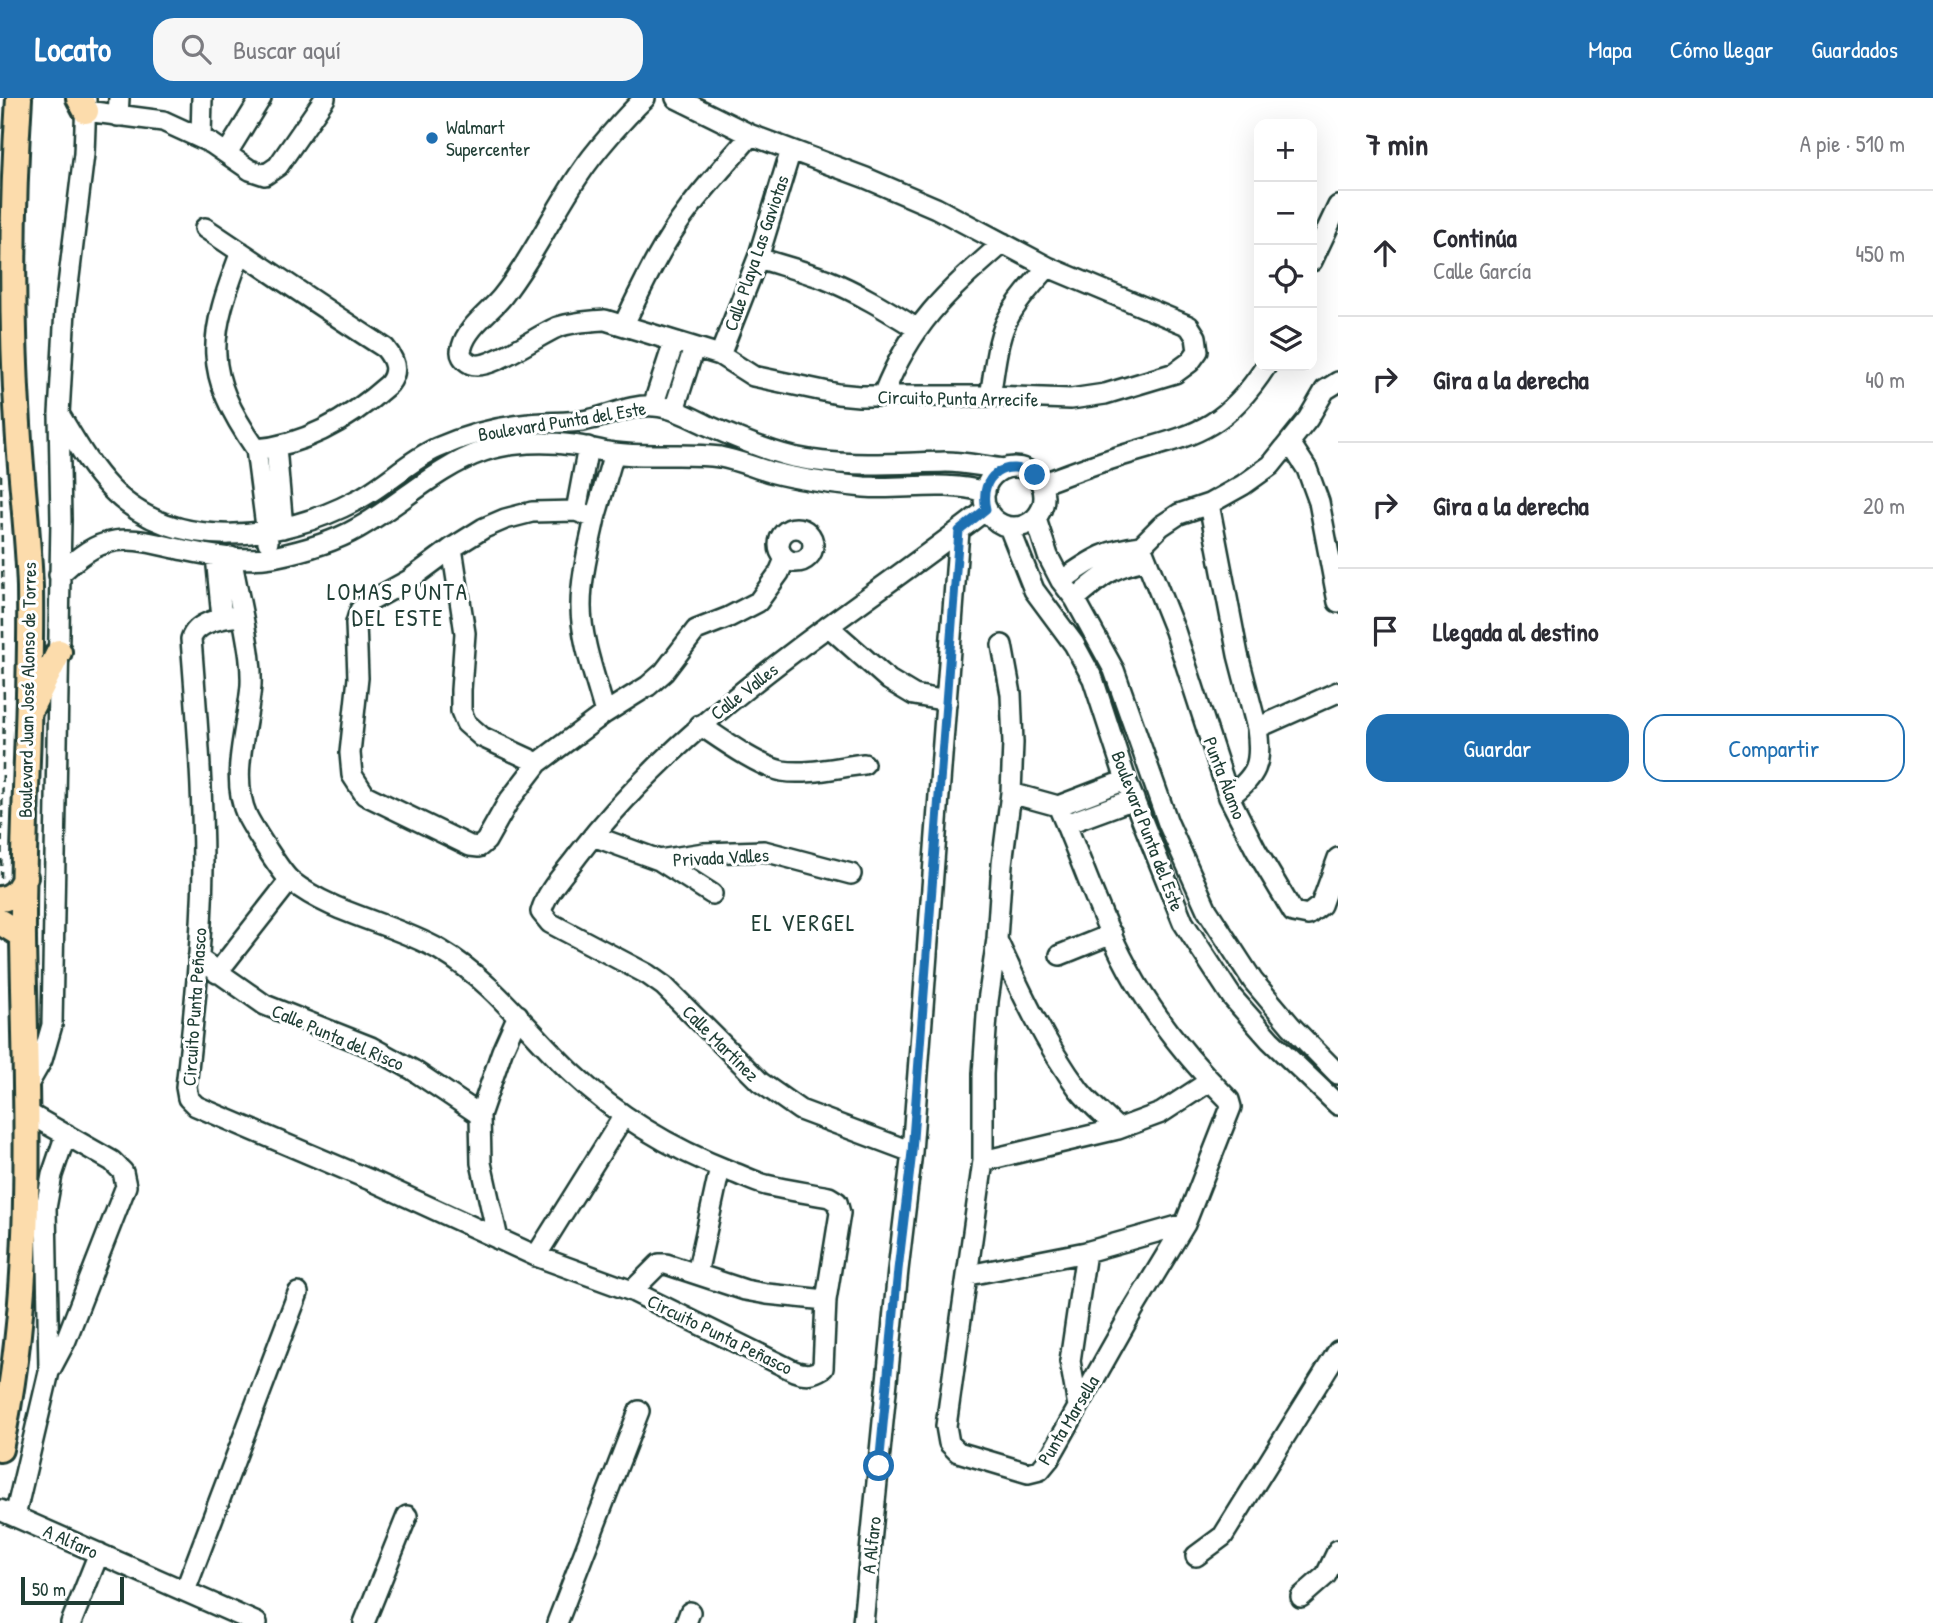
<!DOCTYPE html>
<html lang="es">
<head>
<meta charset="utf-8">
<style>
  body { margin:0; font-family:"Patrick Hand",sans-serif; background:#f7f7f7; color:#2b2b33 }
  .controls { position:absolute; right:21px; top:21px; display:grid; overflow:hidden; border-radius:14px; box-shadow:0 7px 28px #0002 }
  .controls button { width:63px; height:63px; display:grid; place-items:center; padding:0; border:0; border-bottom:2px solid #e1e1e2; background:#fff; color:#2b2b33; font:35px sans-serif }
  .scale { position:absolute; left:21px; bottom:18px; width:103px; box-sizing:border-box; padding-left:7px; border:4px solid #1f3d34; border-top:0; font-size:19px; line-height:24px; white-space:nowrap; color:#1f3d34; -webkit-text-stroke:5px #fff; paint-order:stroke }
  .stop { position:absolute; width:21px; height:21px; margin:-16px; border:5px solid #1f6fb2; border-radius:50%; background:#fff }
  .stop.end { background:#1f6fb2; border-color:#fff; box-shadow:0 2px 7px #0008 }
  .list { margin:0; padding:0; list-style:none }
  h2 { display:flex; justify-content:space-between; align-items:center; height:91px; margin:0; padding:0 28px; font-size:30px }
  h2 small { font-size:23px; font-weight:400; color:#7c7c81 }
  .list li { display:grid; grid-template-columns:46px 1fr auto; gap:21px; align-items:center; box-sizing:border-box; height:126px; padding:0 28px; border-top:2px solid #e1e1e2 }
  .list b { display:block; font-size:26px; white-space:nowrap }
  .list p { margin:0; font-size:23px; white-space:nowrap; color:#7c7c81 }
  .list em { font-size:23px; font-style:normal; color:#7c7c81 }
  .actions { display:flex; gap:14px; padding:21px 28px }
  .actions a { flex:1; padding:16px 0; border:2px solid #1f6fb2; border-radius:21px; text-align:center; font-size:24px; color:#1f6fb2 }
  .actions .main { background:#1f6fb2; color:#fff }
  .icon { flex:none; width:38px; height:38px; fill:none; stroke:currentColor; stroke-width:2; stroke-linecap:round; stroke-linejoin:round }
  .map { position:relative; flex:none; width:1338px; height:1525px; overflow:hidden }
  header { display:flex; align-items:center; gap:42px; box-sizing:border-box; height:98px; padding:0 35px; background:#1f6fb2; color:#fff }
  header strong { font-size:33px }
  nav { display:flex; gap:38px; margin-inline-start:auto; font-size:24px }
  .search { width:490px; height:63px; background:#f7f7f7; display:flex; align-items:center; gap:18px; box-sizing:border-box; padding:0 24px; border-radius:21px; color:#7c7c81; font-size:26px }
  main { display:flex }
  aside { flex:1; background:#fff }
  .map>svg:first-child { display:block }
</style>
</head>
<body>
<header>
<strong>Locato</strong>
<div class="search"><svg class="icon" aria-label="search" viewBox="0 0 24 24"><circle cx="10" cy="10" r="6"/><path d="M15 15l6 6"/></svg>Buscar aquí</div>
<nav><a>Mapa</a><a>Cómo llegar</a><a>Guardados</a></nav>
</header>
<main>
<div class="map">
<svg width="1338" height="1525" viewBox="0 0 1338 1525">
  <rect width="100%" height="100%" fill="#fff"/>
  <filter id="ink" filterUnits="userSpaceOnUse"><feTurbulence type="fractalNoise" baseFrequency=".0143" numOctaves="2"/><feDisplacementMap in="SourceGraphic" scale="14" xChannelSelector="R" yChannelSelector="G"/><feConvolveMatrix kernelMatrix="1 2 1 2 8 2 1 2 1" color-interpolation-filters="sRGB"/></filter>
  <g filter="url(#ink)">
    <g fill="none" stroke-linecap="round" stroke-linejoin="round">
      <defs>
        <path id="minor" d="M645,0C625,19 594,54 579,77C552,117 532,161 502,199C490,214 467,229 462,249C459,256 463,262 471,266C489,274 539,236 558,229C572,224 590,223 605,222L720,257L753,278L838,296L859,298H990L1071,301L1105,296L1175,275L1190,264L1198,253L1196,239L1189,228L1048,169L936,110L866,80L751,37L676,0
          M86,13L163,23L211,45L250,72L265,77L278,68L325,0
          M118,18L119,0
          M201,39L202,0
          M227,55L261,0
          M205,130C265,170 324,211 385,250C395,262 399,273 389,286C352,319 306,347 256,351C202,273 208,240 241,154
          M758,160C780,167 803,173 825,181C858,194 887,212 916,230
          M1312,163L1338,108
          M624,226C643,187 661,147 688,112C707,86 730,62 751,37
          M720,257L758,160L791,52
          M883,297C912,224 946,195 1003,145
          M990,298C995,272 996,240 1010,217C1020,199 1035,184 1048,169
          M653,308L674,244
          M674,312L694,250
          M59,316C75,342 89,368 110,390C175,457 282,442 357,402C385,388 408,363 437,350C466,337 497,329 529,326C546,324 564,325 582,323C605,320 630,306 654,308C673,309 692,320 709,328C736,340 764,352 793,359C845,370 895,365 946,364C965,364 985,369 1004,371
          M1290,345L1307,371L1319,404L1338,504
          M276,349L283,430
          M256,351L268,444
          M984 399a30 30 0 1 1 60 0a30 30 0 1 1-60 0Z
          M1041,386C1063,378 1085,369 1108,362C1184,337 1219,341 1266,268
          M1209,406L1238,557L1257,630
          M576,413L588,349
          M595,420L614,355
          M1036,421L1048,458L1061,483L1075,501L1114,572L1168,725L1207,812L1253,883L1291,928L1338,976
          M1009,429L1034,492L1074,546L1093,581L1126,682L1183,824L1232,899L1270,942L1338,1007
          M779 447a17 17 0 1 1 34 0a17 17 0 1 1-34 0Z
          M1141,448L1175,533L1229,699L1256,752L1293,814L1308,817L1321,807L1338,760
          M1141,448L1161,428L1179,416L1209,406L1243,387L1271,367L1308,321L1325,292L1338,284
          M452,450L465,535L461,592V613L466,625L482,639L538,665
          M216,458L222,520
          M231,459L243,519
          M59,477C73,464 88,450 106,445C132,437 158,447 184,452C212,458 245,464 273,459C302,453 332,445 358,430C401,406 437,369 484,353C511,344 545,343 573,347C587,349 600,353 614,355C649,360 684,354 720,359C737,362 753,369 770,374C800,382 833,386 864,389C905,392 944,382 985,394
          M1061,483C1092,462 1102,453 1141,448
          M1075,501C1102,478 1111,469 1146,462
          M232,519H243C247,542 252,564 251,587C248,630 229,677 247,718C253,730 282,776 291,783C334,817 393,825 440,852C493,883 528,933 571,974C617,1018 672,1051 732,1074C743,1078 755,1084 766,1087C787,1092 808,1095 829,1099L837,1104L840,1115L826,1202L823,1270C812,1277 806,1277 794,1273L632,1193L536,1158L375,1084L196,1008L188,1000L186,989C194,917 202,843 203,770C203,694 197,617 191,541C196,525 217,521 232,519Z
          M828,528L889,582L914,597L947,603
          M1002,547L1011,596L1013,645L1011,695
          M605,615C596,581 581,543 581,508C581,478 589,449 595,420L576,413L532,414L505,421L484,430L452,450L409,482L369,504L360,512L356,525L358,580L350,655L352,677L365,697L470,748L479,749L486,743L508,704L538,665L605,615L648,588L664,574L696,532L729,519L758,504L779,475L785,461
          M700,627C721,641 758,668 782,673C808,677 838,669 864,666
          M1229,699C1257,677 1262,667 1257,630L1338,594
          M1058,708C1084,767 1103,829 1136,885C1161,927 1194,967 1229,1002L1231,1009L1185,1126L1133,1212L1049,1361L1040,1372L1028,1375L958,1354L949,1345L946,1328L983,1063V976L988,903L997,841L1002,766L1011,695L1058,708L1126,682
          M1066,726L1134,701
          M593,738L659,762L704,755L764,753L851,776
          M659,762L712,796
          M997,842C1021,894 1045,946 1079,992C1090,1006 1105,1018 1118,1031L1161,1015L1210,983
          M1060,857L1112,836
          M198,860L265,907L371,949L413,972L480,1017
          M217,875L290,782
          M26,990L42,962L52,927L61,422L59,316L65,212L84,56L86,1
          M912,1054L800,1012L760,984L664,888L647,876L550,825L541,814C547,792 565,775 578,757C688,613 846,521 987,411
          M983,1063L1118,1031
          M498,1141L481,1065L480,1017L502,953L518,917
          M536,1158L623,1019
          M697,1176L720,1070
          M969,1177L1086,1154L1185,1126
          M632,1193L659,1166H666L745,1192L767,1196L826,1202
          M49,1271L46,1110L52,1077L66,1036
          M1078,1308L1070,1263L1086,1154
          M0,1412L257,1525
          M15,1418L49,1274L66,1242L126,1088L123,1074L112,1063L26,1014
          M1196,1458L1223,1438L1338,1253
          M185,1493L298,1195
          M1301,1499L1326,1477L1338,1452
          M71,1525L99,1455
          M364,1525L407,1418
          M557,1525L639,1313
          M686,1525L690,1514
          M863,1525L898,1172L912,1054L959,433"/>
        <path id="major" d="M79,0L86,13
          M32,608L59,554
          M0,801C14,800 19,791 25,779
          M0,824L23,838
          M0,1351C36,1185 26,1011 23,842C22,725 32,607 30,489C28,434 21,381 18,326C11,218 12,108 19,0"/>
      </defs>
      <!-- minor casing -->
      <use href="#minor" stroke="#1f3d34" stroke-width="24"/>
      <!-- major casing -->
      <use href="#major" stroke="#1f3d34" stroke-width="30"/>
      <!-- path -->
      <path stroke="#1f3d34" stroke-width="2.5" stroke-dasharray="7 5" stroke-linecap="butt" d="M1,780L4,611L1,377"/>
      <!-- minor -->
      <use href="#minor" stroke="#fff" stroke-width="19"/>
      <!-- major -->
      <use href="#major" stroke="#fcdcac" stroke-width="24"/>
    </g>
  </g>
  <g fill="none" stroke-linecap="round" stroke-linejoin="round" filter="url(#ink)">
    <!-- route -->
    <path stroke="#1f6fb2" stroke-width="9" d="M879,1368L898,1172L912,1054L959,433L986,411C978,378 1006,359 1035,377"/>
  </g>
  <!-- markers -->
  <circle fill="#1f6fb2" stroke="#fff" stroke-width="2.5" cx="432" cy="40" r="7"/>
  <g text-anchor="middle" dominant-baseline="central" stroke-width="6" stroke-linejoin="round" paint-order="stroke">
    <!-- poi labels -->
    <g font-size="19" fill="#1f3d34" stroke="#fff" text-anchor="start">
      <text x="446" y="29">Walmart<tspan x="446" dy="22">Supercenter</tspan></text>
    </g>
    <!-- street labels -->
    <g font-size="19" fill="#1f3d34" stroke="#fff">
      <text transform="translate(756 155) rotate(-71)">Calle Playa Las Gaviotas</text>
      <text transform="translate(958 300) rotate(1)">Circuito Punta Arrecife</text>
      <text transform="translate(562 323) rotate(-9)">Boulevard Punta del Este</text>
      <text transform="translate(27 592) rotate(-89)">Boulevard Juan José Alonso de Torres</text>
      <text transform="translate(744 593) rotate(-38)">Calle Valles</text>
      <text transform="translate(1225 680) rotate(69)">Punta Álamo</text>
      <text transform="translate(1148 733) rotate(69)">Boulevard Punta del Este</text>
      <text transform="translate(721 759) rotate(-3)">Privada Valles</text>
      <text transform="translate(194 909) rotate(-86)">Circuito Punta Peñasco</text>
      <text transform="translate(338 939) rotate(23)">Calle Punta del Risco</text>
      <text transform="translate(721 945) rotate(45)">Calle Martínez</text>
      <text transform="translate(720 1236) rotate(26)">Circuito Punta Peñasco</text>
      <text transform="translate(1068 1322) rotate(-59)">Punta Marsella</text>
      <text transform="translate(71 1443) rotate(24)">A Alfaro</text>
      <text transform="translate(871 1447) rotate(-84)">A Alfaro</text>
    </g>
    <!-- quarter labels -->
    <g font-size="23" letter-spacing="2" fill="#1f3d34" stroke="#fff">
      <text x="398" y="493">LOMAS PUNTA<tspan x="398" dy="26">DEL ESTE</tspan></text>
      <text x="804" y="824">EL VERGEL</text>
    </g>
  </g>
</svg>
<div class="controls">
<button>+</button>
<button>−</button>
<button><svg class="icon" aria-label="locate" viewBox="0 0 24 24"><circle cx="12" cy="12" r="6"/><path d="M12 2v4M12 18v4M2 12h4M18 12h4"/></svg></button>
<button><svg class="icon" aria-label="layers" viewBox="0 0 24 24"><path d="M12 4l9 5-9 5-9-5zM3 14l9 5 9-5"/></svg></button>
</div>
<div class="scale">50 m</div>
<div class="stop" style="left:879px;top:1368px"></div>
<div class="stop end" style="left:1035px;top:377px"></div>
</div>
<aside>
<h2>7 min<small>A pie · 510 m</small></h2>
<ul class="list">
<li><svg class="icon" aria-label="ahead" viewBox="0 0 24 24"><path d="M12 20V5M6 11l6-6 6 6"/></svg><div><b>Continúa</b><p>Calle García</p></div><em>450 m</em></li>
<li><svg class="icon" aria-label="right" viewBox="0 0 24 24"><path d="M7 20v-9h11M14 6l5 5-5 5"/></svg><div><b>Gira a la derecha</b></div><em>40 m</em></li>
<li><svg class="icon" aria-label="right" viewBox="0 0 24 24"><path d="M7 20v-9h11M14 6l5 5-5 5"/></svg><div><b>Gira a la derecha</b></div><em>20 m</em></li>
<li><svg class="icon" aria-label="arrive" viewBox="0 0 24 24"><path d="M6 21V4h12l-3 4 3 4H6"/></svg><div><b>Llegada al destino</b></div></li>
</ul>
<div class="actions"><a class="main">Guardar</a><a>Compartir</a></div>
</aside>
</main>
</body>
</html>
